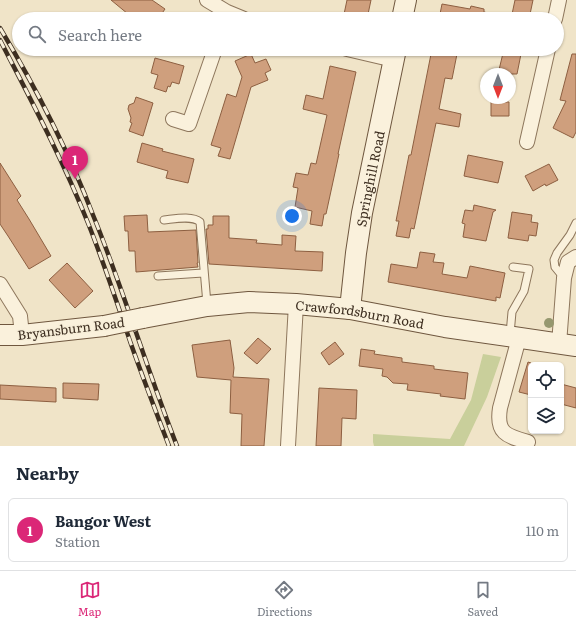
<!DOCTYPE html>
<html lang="en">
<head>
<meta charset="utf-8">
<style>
  body { margin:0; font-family:Literata,serif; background:#f6f6f7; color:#1f2937 }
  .controls { position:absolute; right:12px; bottom:12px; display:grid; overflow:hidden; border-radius:6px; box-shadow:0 1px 3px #0004 }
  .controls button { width:36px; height:36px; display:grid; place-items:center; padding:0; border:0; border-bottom:1px solid #e0e1e3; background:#fff; color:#1f2937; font:20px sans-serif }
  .compass { position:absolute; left:480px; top:68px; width:36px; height:36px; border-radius:50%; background:#fff; box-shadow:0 1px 3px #0004; rotate:180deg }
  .you { position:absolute; left:292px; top:216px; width:14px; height:14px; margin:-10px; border:3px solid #fff; border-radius:50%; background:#1a73e8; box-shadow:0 0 0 6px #1a73e833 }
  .badge { display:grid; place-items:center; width:26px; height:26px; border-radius:50%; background:#db2777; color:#fff; font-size:13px; font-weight:700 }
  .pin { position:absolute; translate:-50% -33px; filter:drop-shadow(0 1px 2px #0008) }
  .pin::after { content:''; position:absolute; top:21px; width:14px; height:12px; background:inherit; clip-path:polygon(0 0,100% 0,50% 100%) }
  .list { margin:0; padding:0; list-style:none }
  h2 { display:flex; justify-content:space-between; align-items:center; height:52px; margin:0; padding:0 16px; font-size:17px }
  h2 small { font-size:13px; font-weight:400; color:#747a83 }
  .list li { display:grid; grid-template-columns:26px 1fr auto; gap:12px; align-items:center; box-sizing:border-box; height:64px; margin:0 8px 8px; padding:0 8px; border:1px solid #e0e1e3; border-radius:6px }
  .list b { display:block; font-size:15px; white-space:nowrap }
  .list p { margin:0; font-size:13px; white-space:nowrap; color:#747a83 }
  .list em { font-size:13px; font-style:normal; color:#747a83 }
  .icon { flex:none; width:22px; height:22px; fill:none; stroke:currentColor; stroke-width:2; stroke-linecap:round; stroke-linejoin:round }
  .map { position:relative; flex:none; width:576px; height:446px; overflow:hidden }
  .search { position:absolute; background:#fff; box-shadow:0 1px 3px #0004; left:12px; right:12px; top:12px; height:44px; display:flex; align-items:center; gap:10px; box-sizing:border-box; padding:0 14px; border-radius:22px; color:#747a83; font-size:15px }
  .sheet { height:124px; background:#fff }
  nav { display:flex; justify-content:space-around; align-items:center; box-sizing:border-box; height:56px; border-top:1px solid #e0e1e3; background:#fff; font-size:11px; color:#747a83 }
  nav a { display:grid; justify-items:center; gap:2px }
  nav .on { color:#db2777 }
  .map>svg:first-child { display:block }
</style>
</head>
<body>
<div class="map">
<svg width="576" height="446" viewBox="0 0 576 446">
  <rect width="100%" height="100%" fill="#f0e4c8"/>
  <!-- green -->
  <path fill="#c9cf9b" d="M483,354L501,357L487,397L464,446H374L373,442V434L450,439L471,400Z"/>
  <!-- building -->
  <path fill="#cf9f7d" stroke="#8d5f41" d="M111,0H152L165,9L158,19H124L128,14Z
    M347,0H371L367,19H343Z
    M515,0H533L529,19H511Z
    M442,4L470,9L471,6L484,9V12L492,14V19H439Z
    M432,49H458L452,79L445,78L439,109L461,114L459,127L436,123L414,229L411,228L409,238L396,236L399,221H396L409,155H411Z
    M504,49H522L517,74H498Z
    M251,54L255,63L266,59L271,70L265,73L268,80L251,87L230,159L218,156L221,148L211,145L227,94L236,97L242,77L235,61Z
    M572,54H576V132L573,138L553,128L566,101L560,100Z
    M155,58L184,66L179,84L172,82L170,87L168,86L166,92L154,88L158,75L151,73Z
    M330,66L356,72L338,154H339L326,214H324L322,226L310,224L312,211L295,207L298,188L293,187L296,173L308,175L311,163L316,164L327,115L303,109L306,95L323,99Z
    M136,97L153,103L143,136L129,131L132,123L130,122L131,118L128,109L129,105L134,103Z
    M491,102H509V116H491Z
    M142,143L163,149L162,151L194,159L188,183L166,178L168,171L137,162Z
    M468,155L503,162L498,183L464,176Z
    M0,163L21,196L17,200L29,219L51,256L29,269L8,236L0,224Z
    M549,164L558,180L546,186L545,184L533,191L525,176Z
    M474,205L496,210L493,212L486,241L463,237L465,224L462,223L465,210L473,211Z
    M512,212L532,215L531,222L538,223L536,236L529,235L528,241L508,238Z
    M147,215L148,232L196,230L198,263H197L198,267L136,272L135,251H129L128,231H125L124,216Z
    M213,216H229V238L257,240L256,243L282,245V235L296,236L295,251L323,252L322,271L209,264L206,229H208V225H213Z
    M420,252L435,254L433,262L444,263L442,274L467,278L470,266L505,273L500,298L496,297V301L388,282L391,264L417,268Z
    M67,263L93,291L75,308L49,280Z
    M258,338L271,349L257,364L244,353Z
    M230,340L234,368L233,377L269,379L264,446H241L242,414L230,413L231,380L197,377L192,345Z
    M335,342L344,354L329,365L321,353Z
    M361,349L375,351L374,354L402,358V362L434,366V369L468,373L465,399L440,396L441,394L407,390L408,384L393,383L387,377L382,376L383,369L359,366Z
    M528,362L531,363V395L519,392Z
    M63,383L99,384L98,400L63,398Z
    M561,384L576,388V408L561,404Z
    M0,385L56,388V402L0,399Z
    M319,388L357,390L356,419L342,418L341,446H316Z"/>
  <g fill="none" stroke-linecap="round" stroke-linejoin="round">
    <defs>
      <path id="lane" d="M164,220C174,219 192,215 200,222L207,304
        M158,276L203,273
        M564,278L555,267L554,260L557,253L570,235L576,223
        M510,334L512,312L524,291L529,269L513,267"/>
      <path id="street" d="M207,0L227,12L244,19
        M555,19L559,0
        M347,49L394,60
        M173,119L189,124L215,49
        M527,142L548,49
        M0,284L20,316L22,335
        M519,338L500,408C496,433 506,436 528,442
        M559,344L564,278L568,262L576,257
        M288,446L296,304"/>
      <g id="secondary">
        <path d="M402,19L406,0"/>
        <path id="s1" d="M350,309L356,253L362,213L396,49"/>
        <path id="s2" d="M143,318L207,306L249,302L296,304L350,309L445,327L576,346"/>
        <path d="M0,335H22L104,326"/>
      </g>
    </defs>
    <!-- lane casing -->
    <use href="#lane" stroke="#8d765c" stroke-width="9"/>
    <!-- street casing -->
    <use href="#street" stroke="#8d765c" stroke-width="16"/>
    <!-- secondary casing -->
    <use href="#secondary" stroke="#6f573f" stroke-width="22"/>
    <!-- lane -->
    <use href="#lane" stroke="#faf1dc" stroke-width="7"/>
    <!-- street -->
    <use href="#street" stroke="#faf1dc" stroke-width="14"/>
    <!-- secondary -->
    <use href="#secondary" stroke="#faf1dc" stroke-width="20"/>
    <defs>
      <path id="rail" d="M0,28C36,88 68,150 93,215C124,291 147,370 177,446
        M0,40C31,100 63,160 88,223C104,263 117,303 131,344C143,378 156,412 169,446"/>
    </defs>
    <!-- rail casing -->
    <use href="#rail" stroke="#3d2e20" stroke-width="4.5"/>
    <!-- rail -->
    <use href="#rail" stroke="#f7eed8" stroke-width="3" stroke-dasharray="9" stroke-linecap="butt"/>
    <defs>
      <path id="secondary-bridge" d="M104,326L143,318"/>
    </defs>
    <!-- secondary-bridge casing -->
    <use href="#secondary-bridge" stroke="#6f573f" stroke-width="22" stroke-linecap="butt"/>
    <!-- secondary-bridge -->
    <use href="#secondary-bridge" stroke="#faf1dc" stroke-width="20"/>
  </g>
  <!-- trees -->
  <circle fill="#96986f" cx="549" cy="323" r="5"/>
  <g text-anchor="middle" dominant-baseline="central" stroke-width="3" stroke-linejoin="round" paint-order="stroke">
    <!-- street labels -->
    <g font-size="13" fill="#3d2e20" stroke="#f7eed8">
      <text stroke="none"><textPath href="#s1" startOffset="132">Springhill Road</textPath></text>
      <text stroke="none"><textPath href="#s2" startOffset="219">Crawfordsburn Road</textPath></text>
      <text transform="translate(71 328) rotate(-7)">Bryansburn Road</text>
    </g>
  </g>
</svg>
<div class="controls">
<button><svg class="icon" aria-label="locate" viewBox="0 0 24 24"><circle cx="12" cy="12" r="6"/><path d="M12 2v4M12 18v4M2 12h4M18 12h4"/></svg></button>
<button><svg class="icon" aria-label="layers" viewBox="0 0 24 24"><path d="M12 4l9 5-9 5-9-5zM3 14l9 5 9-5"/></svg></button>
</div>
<svg class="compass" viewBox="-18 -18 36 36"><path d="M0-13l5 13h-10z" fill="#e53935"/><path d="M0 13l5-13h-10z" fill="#747a83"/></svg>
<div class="you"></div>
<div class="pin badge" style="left:75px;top:179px">1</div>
<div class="search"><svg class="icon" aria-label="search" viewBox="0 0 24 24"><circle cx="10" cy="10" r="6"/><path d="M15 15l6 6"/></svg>Search here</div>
</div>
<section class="sheet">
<h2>Nearby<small></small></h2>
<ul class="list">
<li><span class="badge">1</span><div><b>Bangor West</b><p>Station</p></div><em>110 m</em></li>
</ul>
</section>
<nav>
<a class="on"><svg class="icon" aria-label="map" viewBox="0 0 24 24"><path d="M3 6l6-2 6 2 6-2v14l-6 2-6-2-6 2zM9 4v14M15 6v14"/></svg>Map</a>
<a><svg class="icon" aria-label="directions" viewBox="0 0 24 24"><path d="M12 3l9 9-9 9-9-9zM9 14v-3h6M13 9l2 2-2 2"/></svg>Directions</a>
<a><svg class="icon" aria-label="saved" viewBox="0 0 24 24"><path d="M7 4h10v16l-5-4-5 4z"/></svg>Saved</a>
</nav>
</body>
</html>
